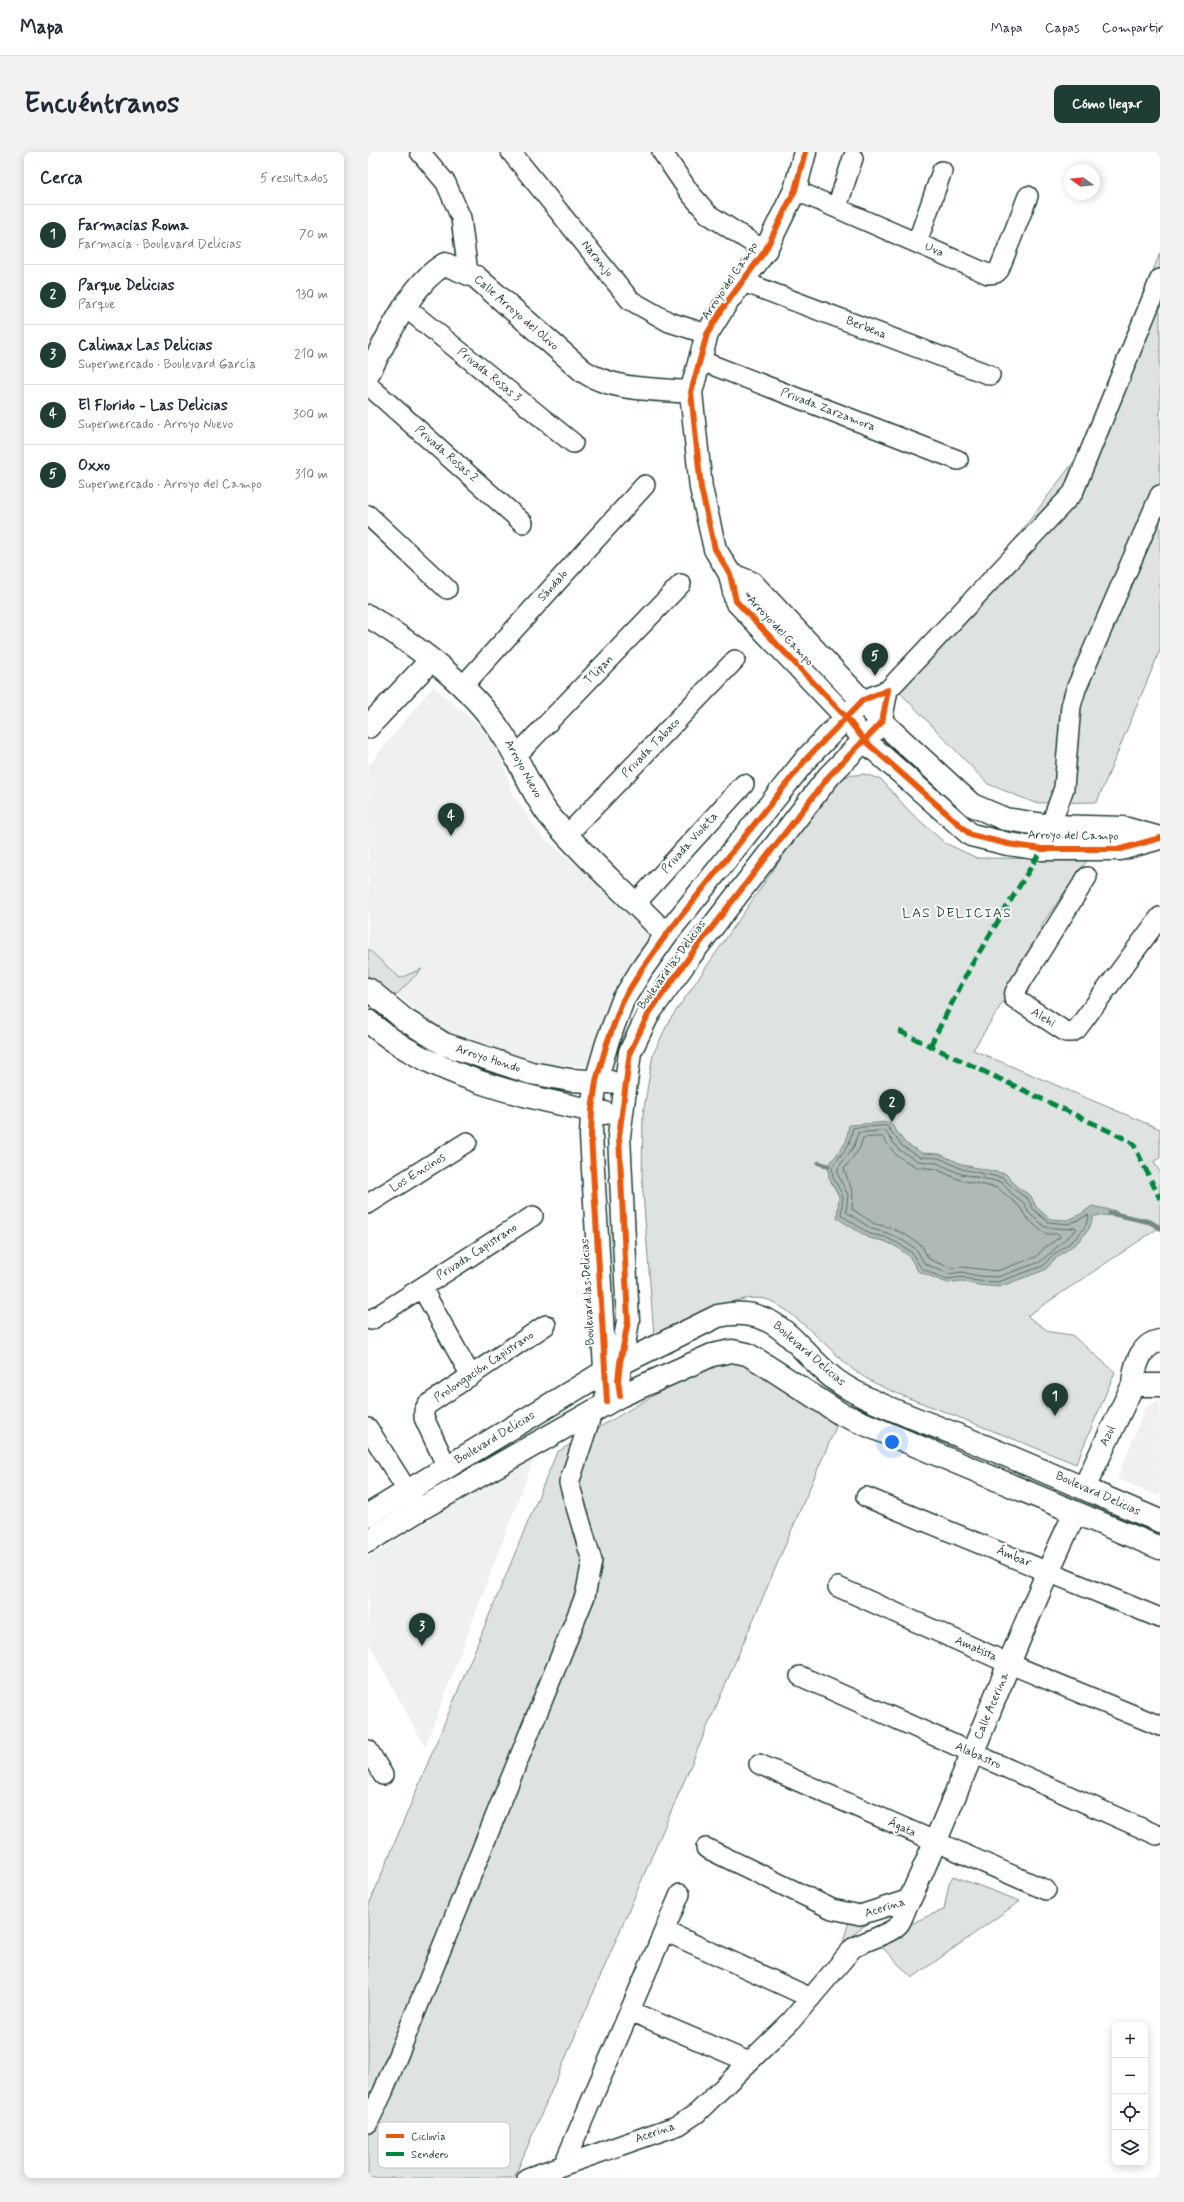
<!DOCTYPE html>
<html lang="es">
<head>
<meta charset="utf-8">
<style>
  body { margin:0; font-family:Mynerve,sans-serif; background:#f2f2f3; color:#1f2937 }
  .controls { position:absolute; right:12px; bottom:12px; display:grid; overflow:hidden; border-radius:8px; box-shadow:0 2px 10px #0003 }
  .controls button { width:36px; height:36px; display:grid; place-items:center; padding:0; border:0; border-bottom:1px solid #e0e1e3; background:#fff; color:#1f2937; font:20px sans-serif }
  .compass { position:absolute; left:696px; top:12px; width:36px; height:36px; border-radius:50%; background:#fff; box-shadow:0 2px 10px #0003; rotate:285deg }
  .you { position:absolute; left:524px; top:1290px; width:14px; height:14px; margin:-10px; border:3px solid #fff; border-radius:50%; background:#1a73e8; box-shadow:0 0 0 6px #1a73e833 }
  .badge { display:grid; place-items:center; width:26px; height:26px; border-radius:50%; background:#1f3d34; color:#fff; font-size:13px; font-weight:700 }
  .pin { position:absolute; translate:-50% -33px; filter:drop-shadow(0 1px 2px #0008) }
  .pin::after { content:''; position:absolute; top:21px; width:14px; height:12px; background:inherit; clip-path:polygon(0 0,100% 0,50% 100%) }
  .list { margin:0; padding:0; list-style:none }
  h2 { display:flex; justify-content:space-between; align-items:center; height:52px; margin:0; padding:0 16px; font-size:17px }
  h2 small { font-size:13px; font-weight:400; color:#747a83 }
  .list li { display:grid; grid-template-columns:26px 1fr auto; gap:12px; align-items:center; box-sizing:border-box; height:60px; padding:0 16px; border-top:1px solid #e0e1e3 }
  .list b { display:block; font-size:15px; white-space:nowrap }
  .list p { margin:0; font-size:13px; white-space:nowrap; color:#747a83 }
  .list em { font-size:13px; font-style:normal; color:#747a83 }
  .icon { flex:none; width:22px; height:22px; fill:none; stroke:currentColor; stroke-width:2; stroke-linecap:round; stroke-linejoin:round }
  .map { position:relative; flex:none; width:792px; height:2026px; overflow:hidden; border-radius:8px }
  header { display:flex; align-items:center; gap:24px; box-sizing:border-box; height:56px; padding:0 20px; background:#fff; border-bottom:1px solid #e0e1e3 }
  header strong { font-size:19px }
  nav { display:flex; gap:22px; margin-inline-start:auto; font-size:14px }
  .intro { display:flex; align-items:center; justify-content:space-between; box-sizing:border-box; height:96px; padding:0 24px }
  h1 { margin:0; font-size:28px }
  .button { padding:10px 18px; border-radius:8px; background:#1f3d34; color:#fff; font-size:14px; font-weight:700 }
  main { display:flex; gap:24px; padding:0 24px }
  aside { flex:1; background:#fff; border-radius:8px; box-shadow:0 2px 10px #0003 }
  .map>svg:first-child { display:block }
</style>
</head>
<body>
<header>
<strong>Mapa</strong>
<nav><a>Mapa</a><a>Capas</a><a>Compartir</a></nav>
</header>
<div class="intro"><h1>Encuéntranos</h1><a class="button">Cómo llegar</a></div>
<main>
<aside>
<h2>Cerca<small>5 resultados</small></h2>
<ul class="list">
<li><span class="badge">1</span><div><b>Farmacias Roma</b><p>Farmacia · Boulevard Delicias</p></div><em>70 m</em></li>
<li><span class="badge">2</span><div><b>Parque Delicias</b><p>Parque</p></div><em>130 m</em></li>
<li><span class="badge">3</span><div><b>Calimax Las Delicias</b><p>Supermercado · Boulevard García</p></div><em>210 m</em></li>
<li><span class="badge">4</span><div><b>El Florido - Las Delicias</b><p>Supermercado · Arroyo Nuevo</p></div><em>300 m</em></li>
<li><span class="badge">5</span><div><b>Oxxo</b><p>Supermercado · Arroyo del Campo</p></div><em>310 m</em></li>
</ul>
</aside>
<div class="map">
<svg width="792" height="2026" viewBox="0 0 792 2026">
  <rect width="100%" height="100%" fill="#fff"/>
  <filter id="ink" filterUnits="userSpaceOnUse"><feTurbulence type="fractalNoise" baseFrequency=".025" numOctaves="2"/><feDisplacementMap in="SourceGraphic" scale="8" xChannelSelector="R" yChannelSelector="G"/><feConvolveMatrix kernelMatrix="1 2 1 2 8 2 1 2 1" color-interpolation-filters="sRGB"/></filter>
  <g filter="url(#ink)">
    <!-- built -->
    <path fill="#eef1f0" d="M65,534L111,574L130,597L146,644L174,685L242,740L292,787L240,897L219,914L170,912L98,892L59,867L0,819V614Z
      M792,1247V1345L749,1327L777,1256Z
      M168,1301L57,1595L0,1490V1406Z"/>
    <!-- green -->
    <path fill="#dee3e2" stroke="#7e908b" d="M792,101V498L729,650L667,651L620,632L518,526L603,446L710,304Z
      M495,622L513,627L541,659L577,691L609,706L720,707L672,775L677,777L651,812L656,816L605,898L792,977V1006L786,1009L792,1021V1075L659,1164L682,1180L704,1183L747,1220L708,1312C663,1294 618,1276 572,1258C544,1247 512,1237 487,1219C466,1203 420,1152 397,1147C363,1141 316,1170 286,1184L274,1028L275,962L285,902L301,869L461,637L479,624Z
      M0,797L32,826L54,817L27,844L0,824Z
      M365,1197L476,1256L146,2026H0V1755L189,1300Z
      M585,1724L652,1749L544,1826L512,1793C533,1777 551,1766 576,1758L581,1731Z
      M526,1756L490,1778L484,1785L475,1790L481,1769Z"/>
    <!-- water -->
    <path fill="#afbab7" stroke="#758883" d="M522,970L537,991L554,1001L572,1002L595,1013L638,1022L649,1035L663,1044L668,1055L682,1067L700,1068L713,1062L724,1054L748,1059L747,1064L733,1063L726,1064L721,1077L711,1089L686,1108L677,1118L631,1135L609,1133L593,1129L580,1131L569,1127L550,1119L541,1104L529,1095L516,1089L501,1086L469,1066L471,1044L461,1026L460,1014L478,990L481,973Z"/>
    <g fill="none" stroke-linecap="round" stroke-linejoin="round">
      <!-- shore -->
      <path stroke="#596f68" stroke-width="1" d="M519,974L534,994L552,1005L571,1006L594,1017L635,1026L647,1038L660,1047L665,1057L680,1070L701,1072L720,1063L721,1065L717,1075L708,1086L683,1105L675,1114L630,1130L609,1129L593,1125L581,1127L570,1124L553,1116L544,1101L531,1092L517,1085L502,1082L473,1063L475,1044L465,1025L464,1015L481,992L485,976Z
        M517,979L531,998L550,1009L569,1011L593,1022L633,1030L644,1042L656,1051L661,1061L677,1075L700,1077L707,1075L709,1077L672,1110L630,1125L610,1124L594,1120L581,1122L557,1112L548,1097L534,1088L519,1081L504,1077L478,1060L480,1043L470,1023V1016L486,994L490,981Z
        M514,985L528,1003L548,1015L568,1017L592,1028L630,1036L652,1055L657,1064L672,1078L679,1082H691L692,1085L676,1096L668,1105L629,1119L594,1115L582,1116L561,1107L553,1093L536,1082L521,1075L507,1072L484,1057L485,1041L476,1017L491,997L495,986Z"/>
      <!-- stream -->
      <path stroke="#758883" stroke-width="5" d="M37,880L64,897
        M75,903L119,920L152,928
        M451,1011L460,1014
        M742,1061L782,1070L792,1076"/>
      <defs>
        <path id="minor" d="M52,0L78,31L93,66L100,121
          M143,0L262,148L301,170L339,182
          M294,0L322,41L340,62L397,99
          M427,38L620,122L628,121L631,118L660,44
          M469,55L485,6
          M549,91L574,19
          M373,129L622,223
          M37,155L205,291
          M331,208L590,308
          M0,233L155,371
          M0,363L79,437
          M94,535L277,333
          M520,538L705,341L792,127
          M495,548L520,538L514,570
          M148,604L313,432
          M199,683L367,508
          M674,697L696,636L703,554L708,537L792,343
          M719,725L647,840L646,846L698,880H704L709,877L792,765
          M268,751L376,632
          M0,1052L99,990
          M54,1136L103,1224
          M3,1168L165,1064
          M0,1276L47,1351
          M79,1315L56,1266V1259L59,1253L178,1173
          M498,1345L792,1466
          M470,1435L642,1512L792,1574
          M432,1524L789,1683
          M0,1598L15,1623
          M391,1612L678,1738
          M338,1696L464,1757L492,1763L542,1747
          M297,1779L443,1846
          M262,1859L381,1910
          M0,1971L15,1940L217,1444L224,1409L201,1331L225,1258
          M196,2012L312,1742
          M159,2026L311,1973L329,1961L423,1869L485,1796C497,1788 525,1782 532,1771C536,1764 539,1755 542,1747"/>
        <path id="tertiary" d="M437,0L427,38L397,99L357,153L339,182L323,240L333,336L347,397L362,422L368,449L478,565L497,589L603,683L640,692L674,697H753L792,686
          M0,222C20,186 41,133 77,112L108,125L215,219C245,239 288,237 323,240
          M362,422L384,431L514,570L604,653L637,667L683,674L756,676L792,686
          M0,464C50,495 103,533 135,583C152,608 162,638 180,662C215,705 260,742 298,783
          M0,575L63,508
          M0,837L37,868L76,892L163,921L202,928L242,930
          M0,869C61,924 158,946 237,961
          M250,1229L260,1169L251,984L262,900L281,861L322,804L461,624L514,570
          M765,1233H792
          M239,1250L223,984L224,958L228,929L239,891L255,848L274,817L298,783L439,606L495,548
          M716,1336L765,1233C766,1216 772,1192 792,1189
          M542,1747C600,1620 647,1487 707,1361"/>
        <path id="secondary" d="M0,1363L236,1220L350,1164C415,1149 431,1207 478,1235C514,1256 556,1269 594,1285C661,1312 726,1341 792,1369
          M0,1389L51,1358L252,1244L344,1203L364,1199L379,1202L391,1209L473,1262L792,1396"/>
      </defs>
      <!-- minor casing -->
      <use href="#minor" stroke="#1f3d34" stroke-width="22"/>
      <!-- tertiary casing -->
      <use href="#tertiary" stroke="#1f3d34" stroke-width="25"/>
      <!-- secondary casing -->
      <use href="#secondary" stroke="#1f3d34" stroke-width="25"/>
      <!-- minor -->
      <use href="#minor" stroke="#fff" stroke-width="19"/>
      <!-- tertiary -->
      <use href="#tertiary" stroke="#fff" stroke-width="22"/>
      <!-- secondary -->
      <use href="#secondary" stroke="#fff" stroke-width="22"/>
      <!-- quiet -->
      <path stroke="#00873e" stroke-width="5" stroke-dasharray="10 5" stroke-linecap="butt" d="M531,879L760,988L766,993L792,1047
        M562,894L604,812L674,697"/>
      <defs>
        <path id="cycleway" d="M437,0L427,38L397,99L357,153L339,182L323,240L333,336L347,397L362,422L368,449L478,565L497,589L603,683L640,692L674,697H753L792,686
          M239,1250L223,984L224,958L228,929L239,891L255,848L274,817L298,783L439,606L495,548L520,538L514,570L461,624L322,804L281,861L262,900L251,984L260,1169L252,1211L250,1228L252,1244"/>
      </defs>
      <!-- cycleway casing -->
      <use href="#cycleway" stroke="#fff" stroke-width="8"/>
      <!-- cycleway -->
      <use href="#cycleway" stroke="#e8590c" stroke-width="6"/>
    </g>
  </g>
  <g text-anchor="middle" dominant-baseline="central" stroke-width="4" stroke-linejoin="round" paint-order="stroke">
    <!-- street labels -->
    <g font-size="12" fill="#1f3d34" stroke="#fff">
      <text transform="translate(566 98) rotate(24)">Uva</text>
      <text transform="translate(229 107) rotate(51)">Naranjo</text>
      <text transform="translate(362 129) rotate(-56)">Arroyo del Campo</text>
      <text transform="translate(148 161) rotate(41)">Calle Arroyo del Olivo</text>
      <text transform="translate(498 176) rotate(21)">Berbena</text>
      <text transform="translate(121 223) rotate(39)">Privada Rosas 3</text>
      <text transform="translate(460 258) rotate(21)">Privada Zarzamora</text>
      <text transform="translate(78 302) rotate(41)">Privada Rosas 2</text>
      <text transform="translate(185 434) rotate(-48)">Sándalo</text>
      <text transform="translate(412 479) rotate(47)">Arroyo del Campo</text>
      <text transform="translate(231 518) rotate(-46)">T´lipan</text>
      <text transform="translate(283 596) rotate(-46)">Privada Tabaco</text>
      <text transform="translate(155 617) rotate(61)">Arroyo Nuevo</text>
      <text transform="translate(705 684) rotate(1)">Arroyo del Campo</text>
      <text transform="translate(322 691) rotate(-48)">Privada Violeta</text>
      <text transform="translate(304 813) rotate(-54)">Boulevard las Delicias</text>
      <text transform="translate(675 866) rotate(32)">Alehi</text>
      <text transform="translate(120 907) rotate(18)">Arroyo Hondo</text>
      <text transform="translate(50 1021) rotate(-32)">Los Encinos</text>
      <text transform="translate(109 1100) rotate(-33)">Privada Capistrano</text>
      <text transform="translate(220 1140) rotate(-93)">Boulevard las Delicias</text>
      <text transform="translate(441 1202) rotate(41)">Boulevard Delicias</text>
      <text transform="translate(116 1215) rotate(-34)">Prolongación Capistrano</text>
      <text transform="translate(740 1284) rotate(-65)">Azul</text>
      <text transform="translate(127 1286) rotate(-31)">Boulevard Delicias</text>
      <text transform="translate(730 1342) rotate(24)">Boulevard Delicias</text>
      <text transform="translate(646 1405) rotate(22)">Ámbar</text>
      <text transform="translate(608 1497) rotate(24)">Amatista</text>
      <text transform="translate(624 1554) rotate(-67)">Calle Acerina</text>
      <text transform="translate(610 1604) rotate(24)">Alabastro</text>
      <text transform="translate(534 1676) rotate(24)">Ágata</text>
      <text transform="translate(517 1756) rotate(-17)">Acerina</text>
      <text transform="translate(287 1981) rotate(-19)">Acerina</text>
    </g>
    <!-- quarter labels -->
    <g font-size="14" letter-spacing="1" fill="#1f3d34" stroke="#fff">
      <text x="589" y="761">LAS DELICIAS</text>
    </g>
  </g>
  <!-- legend -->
  <rect x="10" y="1970" width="132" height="46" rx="6" fill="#fff" stroke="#bcc5c2" stroke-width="1"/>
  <rect x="18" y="1982" width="18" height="4" fill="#e8590c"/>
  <rect x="18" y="2000" width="18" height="4" fill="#00873e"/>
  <g font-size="11" fill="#1f3d34">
    <text x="43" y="1988">Ciclovía</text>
    <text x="43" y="2006">Sendero</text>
  </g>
</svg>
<div class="controls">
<button>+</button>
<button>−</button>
<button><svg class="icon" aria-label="locate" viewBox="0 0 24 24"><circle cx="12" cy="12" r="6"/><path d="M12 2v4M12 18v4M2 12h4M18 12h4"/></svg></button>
<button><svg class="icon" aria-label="layers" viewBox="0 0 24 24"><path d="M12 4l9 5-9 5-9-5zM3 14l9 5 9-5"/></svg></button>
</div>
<svg class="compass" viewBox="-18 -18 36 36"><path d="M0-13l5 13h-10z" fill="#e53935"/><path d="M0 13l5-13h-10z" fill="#747a83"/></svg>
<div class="you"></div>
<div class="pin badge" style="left:687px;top:1264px">1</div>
<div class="pin badge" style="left:524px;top:970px">2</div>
<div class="pin badge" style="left:54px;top:1494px">3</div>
<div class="pin badge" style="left:83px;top:684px">4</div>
<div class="pin badge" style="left:507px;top:524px">5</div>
</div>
</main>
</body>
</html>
